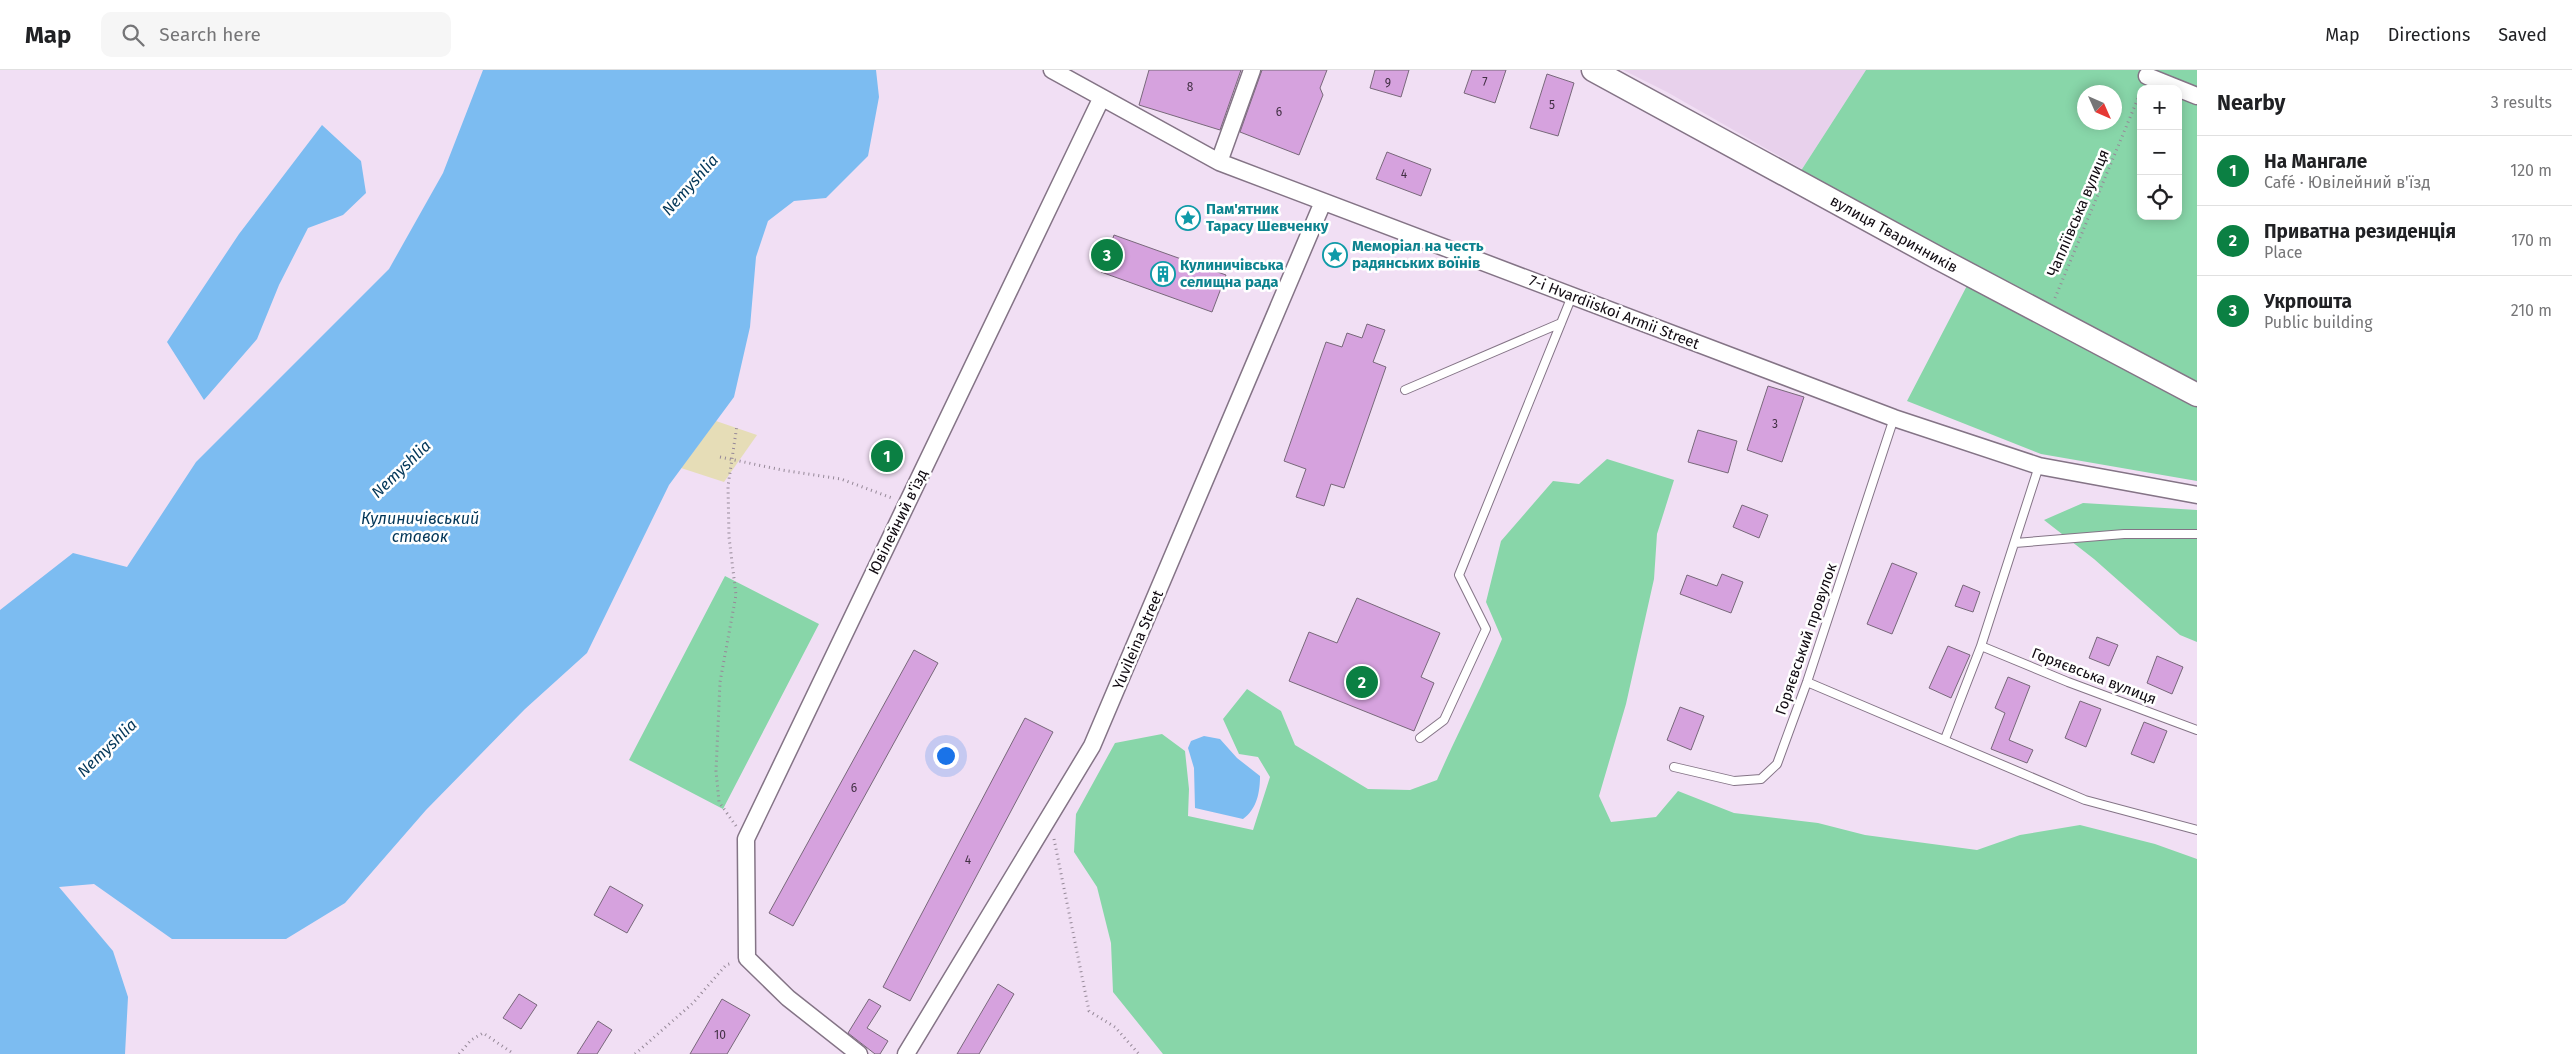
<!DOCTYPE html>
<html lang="en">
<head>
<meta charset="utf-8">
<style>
  body { margin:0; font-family:"Fira Sans",sans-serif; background:#f6f6f6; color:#202124 }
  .controls { position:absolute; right:15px; top:15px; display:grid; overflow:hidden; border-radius:10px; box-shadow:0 2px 12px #0003 }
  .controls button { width:45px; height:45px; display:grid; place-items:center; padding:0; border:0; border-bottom:1px solid #e0e0e0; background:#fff; color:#202124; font:25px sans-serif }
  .compass { position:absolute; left:2077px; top:15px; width:45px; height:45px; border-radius:50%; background:#fff; box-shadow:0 2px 12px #0003; rotate:135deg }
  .you { position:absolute; left:945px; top:685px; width:18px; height:18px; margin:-12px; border:4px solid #fff; border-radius:50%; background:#1a73e8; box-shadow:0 0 0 8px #1a73e833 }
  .badge { display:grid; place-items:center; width:32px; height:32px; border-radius:50%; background:#0b8043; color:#fff; font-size:16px; font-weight:700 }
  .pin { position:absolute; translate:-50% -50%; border:2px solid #fff; box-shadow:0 1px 5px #0006 }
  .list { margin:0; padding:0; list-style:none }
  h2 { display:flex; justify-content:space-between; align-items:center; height:65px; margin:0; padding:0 20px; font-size:21px }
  h2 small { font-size:16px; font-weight:400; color:#757577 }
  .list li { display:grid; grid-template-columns:32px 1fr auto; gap:15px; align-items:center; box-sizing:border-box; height:70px; padding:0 20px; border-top:1px solid #e0e0e0 }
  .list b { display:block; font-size:19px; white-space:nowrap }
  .list p { margin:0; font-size:16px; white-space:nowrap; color:#757577 }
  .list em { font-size:16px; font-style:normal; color:#757577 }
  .icon { flex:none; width:28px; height:28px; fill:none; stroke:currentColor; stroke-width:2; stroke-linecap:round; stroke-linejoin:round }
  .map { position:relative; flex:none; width:2197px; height:984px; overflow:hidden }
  header { display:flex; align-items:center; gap:30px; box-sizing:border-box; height:70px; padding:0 25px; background:#fff; border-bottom:1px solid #e0e0e0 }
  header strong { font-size:24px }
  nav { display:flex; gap:28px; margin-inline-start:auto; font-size:18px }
  .search { width:350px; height:45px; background:#f6f6f6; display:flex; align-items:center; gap:12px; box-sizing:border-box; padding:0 18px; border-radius:10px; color:#757577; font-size:19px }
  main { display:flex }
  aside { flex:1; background:#fff }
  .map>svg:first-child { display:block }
</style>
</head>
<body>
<header>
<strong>Map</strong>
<div class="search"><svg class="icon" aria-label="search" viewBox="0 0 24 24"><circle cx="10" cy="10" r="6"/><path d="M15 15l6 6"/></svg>Search here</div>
<nav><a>Map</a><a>Directions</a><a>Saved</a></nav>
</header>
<main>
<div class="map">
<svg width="2197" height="984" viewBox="0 0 2197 984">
  <rect width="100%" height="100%" fill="#f1dff4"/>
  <!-- built -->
  <path fill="#e8d1ec" d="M1623,0H1866L1802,99L1667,22Z"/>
  <!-- green -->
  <path fill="#88d6a9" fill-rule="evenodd" d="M1866,0H2197V411L2041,384L1907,331L1972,206L1795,110ZM2141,19H2178V146H2141ZM2084,22H2114V52H2084Z
    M1607,389L1674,410L1657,464L1654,509L1626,634L1599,726L1611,752L1656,747L1678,721L1734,743L1818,753L1865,765L1977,780L2020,765L2080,755L2155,774L2197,789V984H1163L1113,922L1111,873L1097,817L1074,782L1076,744L1115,673L1162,664L1185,681L1189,719L1188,746L1253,760L1270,707L1258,687L1239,684L1223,649L1247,619L1281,641L1295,675L1368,719L1410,720L1437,710C1458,662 1482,617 1502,569L1486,532L1501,471L1553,411L1579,414Z
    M2083,433L2197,440V572L2180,565L2094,489L2044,450Z
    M725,506L819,554L723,739L629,690Z"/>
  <!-- sand -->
  <path fill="#e6ddb7" d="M716,351L757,365L724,412L681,398Z"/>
  <!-- water -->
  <path fill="#7cbcf1" d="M483,0H876L879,27L868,86L826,128L794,131L768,151L756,187L750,257L734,327L669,415L587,583L525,639L426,740L345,833L286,869H172L94,814L59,817L113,881L128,927L125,984H0V540L73,483L127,497L196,392L389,199L443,103Z
    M322,55L361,91L366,123L343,145L308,158L279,215L257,269L204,330L167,272L239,164Z
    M1204,666L1220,669L1237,688L1260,706C1260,722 1257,739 1243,749L1195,738L1194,698L1188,678L1191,671Z"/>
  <!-- building -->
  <path fill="#d6a2de" stroke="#78687a" d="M1149,0H1241L1220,60L1139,35Z
    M1262,0H1327L1320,18L1323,25L1299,85L1240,62Z
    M1375,0H1409L1401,27L1370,18Z
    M1472,0H1506L1495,33L1464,23Z
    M1547,4L1574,13L1558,66L1530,58Z
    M1387,82L1431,99L1421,126L1376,109Z
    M1114,165L1226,205L1212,242L1101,202Z
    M1367,254L1385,260L1373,292L1386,297L1344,418L1331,414L1324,436L1296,427L1306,399L1284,391L1326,272L1342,277L1347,263L1362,268Z
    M1768,316L1804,327L1782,392L1747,380Z
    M1698,360L1737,371L1728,403L1688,392Z
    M881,375L899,383L893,395L876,387Z
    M1742,435L1768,445L1759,468L1733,457Z
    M1892,493L1917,503L1892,564L1867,554Z
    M1722,504L1743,512L1731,543L1680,524L1687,505L1717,516Z
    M1963,515L1980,522L1973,542L1955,536Z
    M1357,528L1440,563L1421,607L1434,613L1414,661L1289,611L1309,562L1337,573Z
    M2097,567L2118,575L2109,596L2089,588Z
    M1948,576L1970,585L1951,628L1929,618Z
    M914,580L938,593L793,856L769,843Z
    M2157,586L2183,597L2172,624L2147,613Z
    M2008,607L2030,616L2009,670L2033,680L2027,693L1991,679L2005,643L1995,638Z
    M2080,631L2101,639L2086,677L2065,668Z
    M1680,637L1704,646L1691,680L1667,670Z
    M1025,648L1053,662L910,931L883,917Z
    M2144,652L2167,661L2154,693L2131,684Z
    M610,816L643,835L627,863L594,845Z
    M998,914L1014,924L979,984H957Z
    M519,924L537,935L521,959L503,948Z
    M722,929L750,945L727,984H690Z
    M869,929L881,936L867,958L888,971L880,984H875L848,963Z
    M598,951L612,960L597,984H577Z"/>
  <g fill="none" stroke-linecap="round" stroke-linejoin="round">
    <defs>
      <path id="lane" d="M1405,320L1561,253
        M2015,473L2124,464H2197
        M1981,576L2068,612L2197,660
        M1807,612L2085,730L2197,760
        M1420,668L1444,650L1486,559L1459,505L1572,226
        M1945,669L1981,576L2039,396
        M1674,697L1734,711L1761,709L1777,694L1807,612L1894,348"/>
      <path id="street" d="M1052,0L1219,92L1894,348L2039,396L2197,425
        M2147,6L2197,26
        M1219,92L1252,0
        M859,984L788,928L747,888L746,769L1101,29
        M906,984L1092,676L1323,132"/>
      <path id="secondary" d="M1593,0L1938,188L2197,325"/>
    </defs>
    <!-- lane casing -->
    <use href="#lane" stroke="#847486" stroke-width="10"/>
    <!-- street casing -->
    <use href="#street" stroke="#847486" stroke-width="19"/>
    <!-- secondary casing -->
    <use href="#secondary" stroke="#847486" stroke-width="25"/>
    <!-- path -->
    <path stroke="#968998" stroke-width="3" stroke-dasharray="1 4" stroke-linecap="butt" d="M2055,228L2141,21
      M720,387L782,400L841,409L892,428
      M736,756L719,732L716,701L720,612L736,525L729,467L728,416L737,355
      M1054,769L1089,941L1115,957L1139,984
      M459,984L471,970L483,963L514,984
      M635,984L693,933L726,895L732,893"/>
    <!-- lane -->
    <use href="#lane" stroke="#fff" stroke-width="8"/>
    <!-- street -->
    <use href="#street" stroke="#fff" stroke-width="16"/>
    <!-- secondary -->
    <use href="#secondary" stroke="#fff" stroke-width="22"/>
  </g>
  <!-- icons -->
  <defs>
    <symbol id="sight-ring" viewBox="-11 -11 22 22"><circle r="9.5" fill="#fff" stroke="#0f9aa8" stroke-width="1.5"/><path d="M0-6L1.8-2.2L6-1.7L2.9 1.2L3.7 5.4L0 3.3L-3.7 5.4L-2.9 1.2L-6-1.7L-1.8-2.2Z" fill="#0f9aa8"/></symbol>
    <symbol id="building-ring" viewBox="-11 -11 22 22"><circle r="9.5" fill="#fff" stroke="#0f9aa8" stroke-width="1.5"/><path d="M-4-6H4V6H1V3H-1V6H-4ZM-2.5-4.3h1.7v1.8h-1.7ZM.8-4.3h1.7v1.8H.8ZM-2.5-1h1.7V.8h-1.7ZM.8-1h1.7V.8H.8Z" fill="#0f9aa8"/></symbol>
  </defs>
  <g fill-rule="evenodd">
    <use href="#sight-ring" x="1174" y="134" width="28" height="28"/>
    <use href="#sight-ring" x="1321" y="171" width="28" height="28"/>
    <use href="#building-ring" x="1149" y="190" width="28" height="28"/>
  </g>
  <g text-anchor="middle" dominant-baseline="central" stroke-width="5" stroke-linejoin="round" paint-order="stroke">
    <!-- number labels -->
    <g font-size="12" fill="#423044">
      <text x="1485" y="12">7</text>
      <text x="1388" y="13">9</text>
      <text x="1190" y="17">8</text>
      <text x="1552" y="35">5</text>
      <text x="1279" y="42">6</text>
      <text x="1404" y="104">4</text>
      <text x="1775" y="354">3</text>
      <text x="854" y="718">6</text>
      <text x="968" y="790">4</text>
      <text x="720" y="965">10</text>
    </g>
    <!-- culture labels -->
    <g font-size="15" font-weight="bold" fill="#0d838f" stroke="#fff" text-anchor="start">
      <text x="1206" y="139">Пам'ятник<tspan x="1206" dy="17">Тарасу Шевченку</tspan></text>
      <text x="1352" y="176">Меморіал на честь<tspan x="1352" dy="17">радянських воїнів</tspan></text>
      <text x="1180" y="195">Кулиничівська<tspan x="1180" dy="17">селищна рада</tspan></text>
    </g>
    <!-- street labels -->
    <g font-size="15" fill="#100a11" stroke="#fff">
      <text transform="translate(2078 143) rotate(-67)">Чапліївська вулиця</text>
      <text transform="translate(1894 164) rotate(29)">вулиця Тваринників</text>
      <text transform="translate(1614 242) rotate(21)">7-i Hvardiiskoi Armii Street</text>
      <text transform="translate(898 452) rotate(-64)">Ювілейний в'їзд</text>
      <text transform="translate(1806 569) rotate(-71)">Горяєвський провулок</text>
      <text transform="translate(1138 570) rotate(-67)">Yuvileina Street</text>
      <text transform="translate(2094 606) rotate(21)">Горяєвська вулиця</text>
    </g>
    <!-- water labels -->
    <g font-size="16" font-style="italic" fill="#023658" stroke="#fff">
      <text transform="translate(690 115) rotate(-48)">Nemyshlia</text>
      <text transform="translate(401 399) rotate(-44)">Nemyshlia</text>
      <text x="420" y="448">Кулиничівський<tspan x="420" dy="18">ставок</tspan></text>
      <text transform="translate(107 678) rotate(-44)">Nemyshlia</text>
    </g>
  </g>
</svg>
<div class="controls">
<button>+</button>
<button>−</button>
<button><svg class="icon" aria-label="locate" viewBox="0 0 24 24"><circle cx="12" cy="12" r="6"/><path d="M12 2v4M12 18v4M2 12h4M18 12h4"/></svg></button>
</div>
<svg class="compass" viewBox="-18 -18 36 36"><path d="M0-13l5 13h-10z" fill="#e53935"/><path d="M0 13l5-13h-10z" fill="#757577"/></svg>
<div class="you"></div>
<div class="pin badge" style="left:887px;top:386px">1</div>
<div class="pin badge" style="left:1362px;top:612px">2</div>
<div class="pin badge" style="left:1107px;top:185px">3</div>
</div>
<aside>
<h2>Nearby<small>3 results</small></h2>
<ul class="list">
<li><span class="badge">1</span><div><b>На Мангале</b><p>Café · Ювілейний в'їзд</p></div><em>120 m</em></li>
<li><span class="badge">2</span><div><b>Приватна резиденція</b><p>Place</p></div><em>170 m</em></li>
<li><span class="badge">3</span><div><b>Укрпошта</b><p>Public building</p></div><em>210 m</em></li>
</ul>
</aside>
</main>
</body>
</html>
